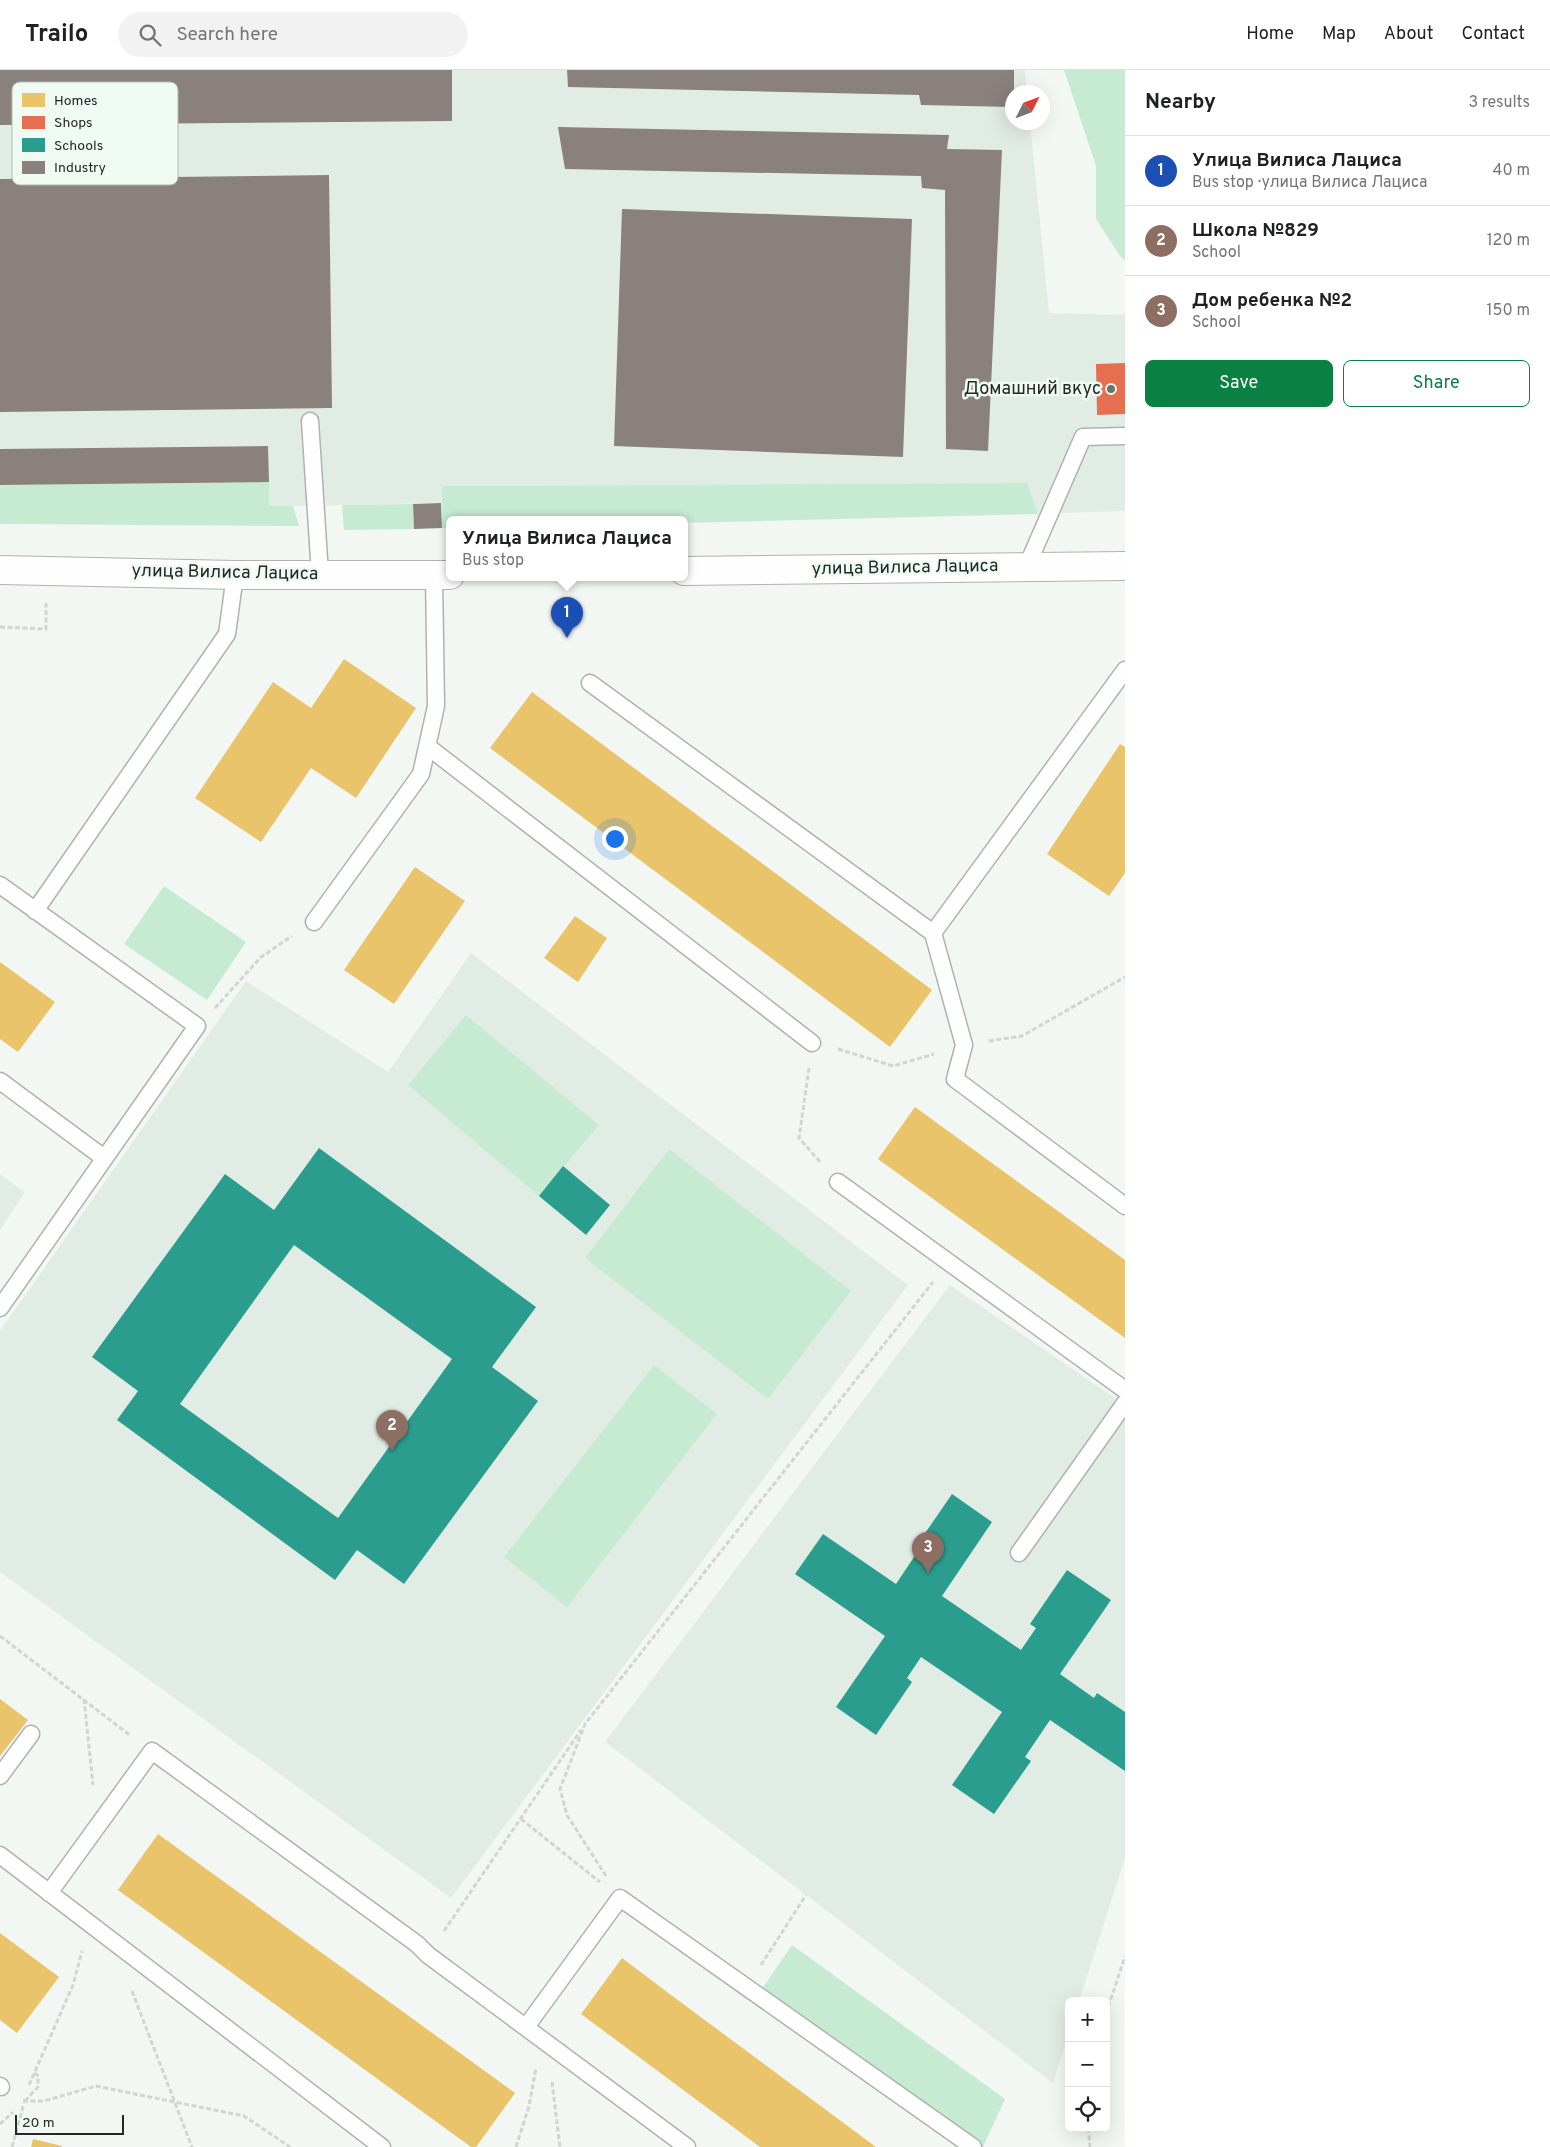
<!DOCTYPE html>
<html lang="en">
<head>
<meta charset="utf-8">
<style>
  body { margin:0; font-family:Overpass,sans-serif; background:#f2f2f2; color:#202124 }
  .controls { position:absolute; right:15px; bottom:15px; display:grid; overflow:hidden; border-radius:8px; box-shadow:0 5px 20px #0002 }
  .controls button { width:45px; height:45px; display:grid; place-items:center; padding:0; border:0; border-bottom:1px solid #e0e0e0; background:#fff; color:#202124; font:25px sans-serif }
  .compass { position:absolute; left:1005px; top:15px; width:45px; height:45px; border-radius:50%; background:#fff; box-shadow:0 5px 20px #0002; rotate:48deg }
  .scale { position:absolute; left:15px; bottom:12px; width:109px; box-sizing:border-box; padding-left:5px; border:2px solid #242926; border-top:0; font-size:14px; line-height:18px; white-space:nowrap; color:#242926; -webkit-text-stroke:4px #effaf2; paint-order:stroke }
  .you { position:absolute; left:614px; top:768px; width:18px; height:18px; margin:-12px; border:4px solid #fff; border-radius:50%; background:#1a73e8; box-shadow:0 0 0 8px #1a73e833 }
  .badge { display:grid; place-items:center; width:32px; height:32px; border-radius:50%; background:#0b8043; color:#fff; font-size:16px; font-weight:700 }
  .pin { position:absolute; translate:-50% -41px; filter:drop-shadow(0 1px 2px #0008) }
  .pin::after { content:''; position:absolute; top:26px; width:18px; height:15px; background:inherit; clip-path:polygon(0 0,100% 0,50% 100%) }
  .popup { position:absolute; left:446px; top:446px; width:242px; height:65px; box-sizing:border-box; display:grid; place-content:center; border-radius:8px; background:#fff; filter:drop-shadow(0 1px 4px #0005); font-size:16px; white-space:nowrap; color:#757577 }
  .popup b { font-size:19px; color:#202124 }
  .popup::after { content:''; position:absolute; left:50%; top:100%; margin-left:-10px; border:10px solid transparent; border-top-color:#fff }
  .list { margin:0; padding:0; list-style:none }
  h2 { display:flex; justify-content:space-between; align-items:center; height:65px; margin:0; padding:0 20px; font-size:21px }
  h2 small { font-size:16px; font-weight:400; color:#757577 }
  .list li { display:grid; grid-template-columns:32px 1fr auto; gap:15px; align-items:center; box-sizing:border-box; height:70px; padding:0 20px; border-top:1px solid #e0e0e0 }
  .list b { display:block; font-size:19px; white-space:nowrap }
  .list p { margin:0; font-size:16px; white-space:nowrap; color:#757577 }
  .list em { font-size:16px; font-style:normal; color:#757577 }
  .actions { display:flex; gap:10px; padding:15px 20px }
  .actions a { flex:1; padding:11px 0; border:1px solid #0b8043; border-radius:8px; text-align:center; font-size:18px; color:#0b8043 }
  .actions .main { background:#0b8043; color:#fff }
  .icon { flex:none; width:28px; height:28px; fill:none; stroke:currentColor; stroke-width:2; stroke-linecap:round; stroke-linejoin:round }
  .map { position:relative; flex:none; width:1125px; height:2077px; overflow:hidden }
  header { display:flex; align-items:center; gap:30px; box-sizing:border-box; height:70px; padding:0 25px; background:#fff; border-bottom:1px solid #e0e0e0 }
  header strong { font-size:24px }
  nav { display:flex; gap:28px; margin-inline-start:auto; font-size:18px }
  .search { width:350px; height:45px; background:#f2f2f2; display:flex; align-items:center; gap:12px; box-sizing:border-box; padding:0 18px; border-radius:28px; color:#757577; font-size:19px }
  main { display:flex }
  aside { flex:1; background:#fff }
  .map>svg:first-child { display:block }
</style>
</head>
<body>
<header>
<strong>Trailo</strong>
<div class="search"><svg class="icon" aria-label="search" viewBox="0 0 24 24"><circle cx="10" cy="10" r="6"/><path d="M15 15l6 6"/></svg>Search here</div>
<nav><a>Home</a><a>Map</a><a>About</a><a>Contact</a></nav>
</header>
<main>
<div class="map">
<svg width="1125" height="2077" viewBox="0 0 1125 2077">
  <rect width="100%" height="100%" fill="#f2f7f3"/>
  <!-- built -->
  <path fill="#e1ede4" d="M0,0H1025L1027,22H1012V52L1030,53L1049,243L1125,245V441L1038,444L1026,413L443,416L441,433L293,436H269V412L0,415Z
    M471,883L908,1215L451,1828L0,1502V1261L246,911L388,1002Z
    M0,1104L25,1122L0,1160Z
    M950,1215L1125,1335V1788L1079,1931H1069V1963L1053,2013L605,1672Z"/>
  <!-- green -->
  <path fill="#c7ebd2" d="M1064,0H1125V190L1120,186L1096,149V96Z
    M269,412V436H293L299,456L0,454V415Z
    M1027,413L1038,444L685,453L684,449H450L449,458H442V416Z
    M413,434L414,459L344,460L342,435Z
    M164,816L246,872L207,930L124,874Z
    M466,945L599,1055L539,1126L408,1015Z
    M669,1079L851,1221L768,1329L585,1188Z
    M654,1295L717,1344L567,1537L504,1487Z
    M792,1875L1005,2029L983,2077H973L758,1925Z"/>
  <!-- homes -->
  <path fill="#e9c46a" d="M344,589L416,638L356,728L311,698L261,772L195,728L273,612L311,638Z
    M532,622L932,920L890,977L490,678Z
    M1120,674L1125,677V803L1109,826L1047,784Z
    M415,797L465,831L394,934L344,900Z
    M575,846L607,868L578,912L544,888Z
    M0,892L55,932L18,982L0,969Z
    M915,1037L1125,1190V1268L878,1089Z
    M0,1629L28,1650L0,1686Z
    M158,1764L515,2023L476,2077H471L118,1820Z
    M0,1863L59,1907L17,1963L0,1950Z
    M622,1888L671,1925L876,2077H760L581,1944Z
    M33,2069L62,2076V2077H31Z"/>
  <!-- shops -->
  <path fill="#e76f51" d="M1125,293V344L1097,345L1096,294Z"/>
  <!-- schools -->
  <path fill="#2a9d8f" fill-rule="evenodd" d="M319,1078L536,1237L492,1297L538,1331L404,1514L357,1480L335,1510L117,1350L138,1321L92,1287L225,1104L274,1140ZM294,1175L452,1289L338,1448L180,1334Z
    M563,1096L610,1135L586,1165L539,1126Z
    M952,1424L992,1452L942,1526L1021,1580L1036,1558L1030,1554L1067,1500L1111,1530L1060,1604L1094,1628L1097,1623L1125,1642V1701L1050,1650L1025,1687L1031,1691L994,1744L952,1715L1002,1642L921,1587L907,1608L912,1612L876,1665L836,1637L885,1566L795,1504L823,1464L896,1514L920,1478L917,1475Z"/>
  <!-- industry -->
  <path fill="#8a817c" d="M0,0H452V51L0,55Z
    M567,0H1014V22H1012V37L921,35L919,25L568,17Z
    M558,57L949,65L947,79L1002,80L988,381L946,379L945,120L922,118L921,106L565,99Z
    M329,105L332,338L0,342V109Z
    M622,139L912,149L903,387L614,376Z
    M268,376L269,412L0,415V379Z
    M441,433L442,458L414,459L413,434Z"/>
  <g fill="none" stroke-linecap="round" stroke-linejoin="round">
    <defs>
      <path id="lane" d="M310,351L320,504
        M1027,496L1083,367L1125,366
        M590,613L933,863L1125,600
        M427,676L812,973
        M0,815L197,956L0,1238
        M35,841L227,564L235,505
        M314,852L421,704L436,636L434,505
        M933,863L964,975L955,1009L1125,1136
        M0,1011L104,1088
        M838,1112L1125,1320
        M1019,1483L1125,1333
        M0,1706L31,1664
        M0,1785L382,2077
        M49,1823L152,1681L417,1874L428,1885L687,2077
        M526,1957L620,1828L973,2077
        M0,2016L1,2017"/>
      <path id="secondary" d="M0,500L235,505H450
        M684,501L1125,496"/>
    </defs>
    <!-- lane casing -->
    <use href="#lane" stroke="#afb3b0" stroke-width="19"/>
    <!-- secondary casing -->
    <use href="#secondary" stroke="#afb3b0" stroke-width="30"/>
    <!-- path -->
    <path stroke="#d3d4d3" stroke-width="3" stroke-dasharray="5 2.5" stroke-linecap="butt" d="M0,557L46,559V533
      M215,938L261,887L292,866
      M989,971L1022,966L1125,907
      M838,979L893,996L934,984
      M809,998L799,1068L821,1093
      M0,1566L131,1666
      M84,1629L93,1715
      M521,1749L600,1812
      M606,1806L567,1745L560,1719L585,1654L933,1212
      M444,1861L581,1660
      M761,1895L806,1825
      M132,1921L192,2077
      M1106,1944L1125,1886
      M552,2012L560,2077
      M29,2015L73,1915L82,1881
      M23,2031H44L96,2016L244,2046L290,2077
      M25,2031L38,2017V2006L34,2002
      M0,2054L13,2042
      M1088,2058L1090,2077
      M12,2077L24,2033
      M516,2077L529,2036L536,1998"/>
    <!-- lane -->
    <use href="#lane" stroke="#fdfefd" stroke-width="16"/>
    <!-- secondary -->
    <use href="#secondary" stroke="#fdfefd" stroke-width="28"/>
  </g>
  <!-- markers -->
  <circle fill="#6c716e" stroke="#effaf2" stroke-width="2" cx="1111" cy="319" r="5"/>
  <g text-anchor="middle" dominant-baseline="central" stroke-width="5" stroke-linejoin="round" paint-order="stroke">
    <!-- poi labels -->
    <g font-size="18" fill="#242926" stroke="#effaf2" text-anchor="end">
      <text x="1101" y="319">Домашний вкус</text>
    </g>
    <!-- street labels -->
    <g font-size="18" fill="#242926" stroke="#effaf2">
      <text transform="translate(905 498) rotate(-1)">улица Вилиса Лациса</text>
      <text transform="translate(225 503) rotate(1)">улица Вилиса Лациса</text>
    </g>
  </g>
  <!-- legend -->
  <rect x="12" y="12" width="166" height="103" rx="8" fill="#effaf2" stroke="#b2bbb5" stroke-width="1"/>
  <rect x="22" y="23" width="23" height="14" fill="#e9c46a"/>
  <rect x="22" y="46" width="23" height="13" fill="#e76f51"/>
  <rect x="22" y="68" width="23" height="14" fill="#2a9d8f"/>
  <rect x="22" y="91" width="23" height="13" fill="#8a817c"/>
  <g font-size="14" fill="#242926">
    <text x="54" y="35">Homes</text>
    <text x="54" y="57">Shops</text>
    <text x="54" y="80">Schools</text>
    <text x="54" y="102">Industry</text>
  </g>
</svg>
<div class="controls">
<button>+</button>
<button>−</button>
<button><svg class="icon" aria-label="locate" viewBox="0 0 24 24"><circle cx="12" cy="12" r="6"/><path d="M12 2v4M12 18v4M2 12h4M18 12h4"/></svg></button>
</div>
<svg class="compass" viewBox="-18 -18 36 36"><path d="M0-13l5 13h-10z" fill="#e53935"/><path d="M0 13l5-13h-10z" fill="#757577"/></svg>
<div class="scale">20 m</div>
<div class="you"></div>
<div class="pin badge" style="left:567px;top:568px;background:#1a4fb4">1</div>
<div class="popup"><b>Улица Вилиса Лациса</b>Bus stop</div>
<div class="pin badge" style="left:392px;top:1381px;background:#8d6e63">2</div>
<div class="pin badge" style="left:928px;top:1503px;background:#8d6e63">3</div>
</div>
<aside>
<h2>Nearby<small>3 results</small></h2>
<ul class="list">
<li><span class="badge" style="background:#1a4fb4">1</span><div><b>Улица Вилиса Лациса</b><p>Bus stop · улица Вилиса Лациса</p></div><em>40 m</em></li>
<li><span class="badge" style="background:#8d6e63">2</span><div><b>Школа №829</b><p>School</p></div><em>120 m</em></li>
<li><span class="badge" style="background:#8d6e63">3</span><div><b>Дом ребенка №2</b><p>School</p></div><em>150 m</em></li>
</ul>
<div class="actions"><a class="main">Save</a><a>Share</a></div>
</aside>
</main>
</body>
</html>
